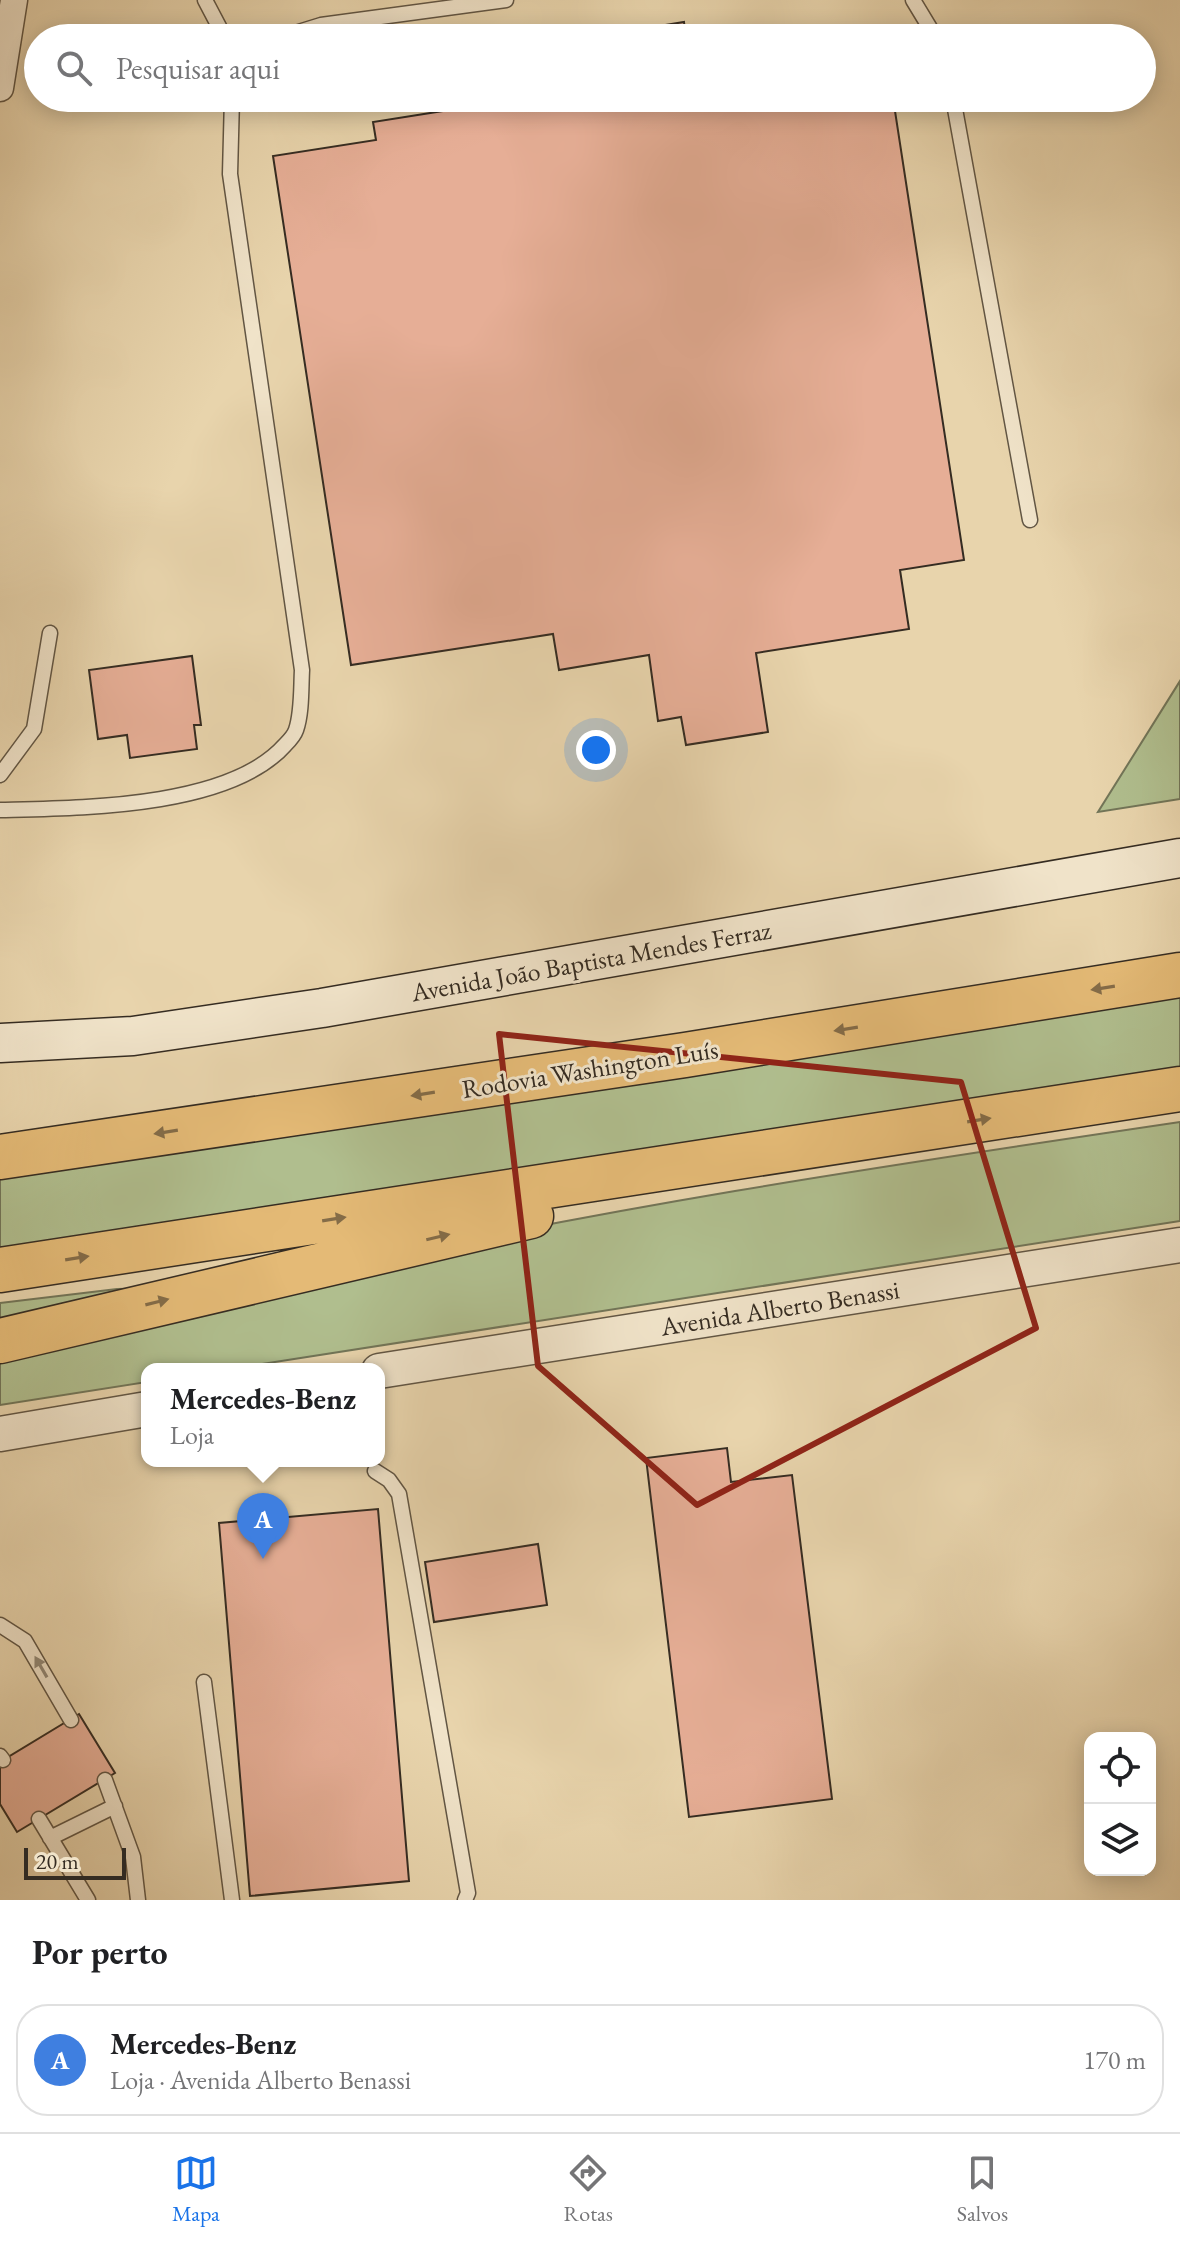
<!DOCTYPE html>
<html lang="pt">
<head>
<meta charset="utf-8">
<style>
  body { margin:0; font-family:"EB Garamond",serif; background:#f6f6f6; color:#202124 }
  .controls { position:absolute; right:24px; bottom:24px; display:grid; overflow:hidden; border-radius:16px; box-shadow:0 4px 20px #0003 }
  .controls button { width:72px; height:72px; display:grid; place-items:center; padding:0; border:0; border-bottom:2px solid #e0e0e0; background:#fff; color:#202124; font:40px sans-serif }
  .scale { position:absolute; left:24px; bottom:20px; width:102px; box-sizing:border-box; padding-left:8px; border:4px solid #352c22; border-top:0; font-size:22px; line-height:28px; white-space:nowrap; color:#352c22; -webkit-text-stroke:6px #f0e3c9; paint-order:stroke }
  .you { position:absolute; left:596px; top:750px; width:28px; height:28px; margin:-20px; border:6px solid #fff; border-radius:50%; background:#1a73e8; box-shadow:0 0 0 12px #1a73e833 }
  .badge { display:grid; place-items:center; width:52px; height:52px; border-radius:50%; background:#1a73e8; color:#fff; font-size:26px; font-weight:700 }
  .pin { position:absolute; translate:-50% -66px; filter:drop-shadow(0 2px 4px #0008) }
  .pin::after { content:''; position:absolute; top:42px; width:28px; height:24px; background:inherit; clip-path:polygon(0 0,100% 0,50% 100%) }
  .popup { position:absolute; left:141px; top:1363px; width:244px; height:104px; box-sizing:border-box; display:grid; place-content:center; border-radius:16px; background:#fff; filter:drop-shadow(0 2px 6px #0005); font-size:26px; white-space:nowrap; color:#757577 }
  .popup b { font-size:30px; color:#202124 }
  .popup::after { content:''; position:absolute; left:50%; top:100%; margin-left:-16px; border:16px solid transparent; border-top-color:#fff }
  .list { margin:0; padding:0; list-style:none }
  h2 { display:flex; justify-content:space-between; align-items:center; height:104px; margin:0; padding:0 32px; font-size:34px }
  h2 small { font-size:26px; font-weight:400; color:#757577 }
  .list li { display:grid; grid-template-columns:52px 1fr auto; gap:24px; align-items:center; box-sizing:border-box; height:112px; margin:0 16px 16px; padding:0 16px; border:2px solid #e0e0e0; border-radius:32px }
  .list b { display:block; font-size:30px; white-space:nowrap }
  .list p { margin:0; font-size:26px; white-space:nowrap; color:#757577 }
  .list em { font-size:26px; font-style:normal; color:#757577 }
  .icon { flex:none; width:44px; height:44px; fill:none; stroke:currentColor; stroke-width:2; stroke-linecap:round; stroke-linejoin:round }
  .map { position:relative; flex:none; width:1180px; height:1900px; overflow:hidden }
  .search { position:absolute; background:#fff; box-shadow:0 4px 20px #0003; left:24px; right:24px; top:24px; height:88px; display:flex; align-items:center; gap:20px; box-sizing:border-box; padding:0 28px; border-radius:44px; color:#757577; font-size:30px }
  .sheet { height:232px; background:#fff }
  nav { display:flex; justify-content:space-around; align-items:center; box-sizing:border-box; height:112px; border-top:2px solid #e0e0e0; background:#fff; font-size:22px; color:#757577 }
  nav a { display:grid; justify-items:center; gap:4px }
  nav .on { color:#1a73e8 }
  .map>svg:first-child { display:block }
</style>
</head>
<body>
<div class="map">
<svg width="1180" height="1900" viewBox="0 0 1180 1900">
  <rect width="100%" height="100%" fill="#e8d4ac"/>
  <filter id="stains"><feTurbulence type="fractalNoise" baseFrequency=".0025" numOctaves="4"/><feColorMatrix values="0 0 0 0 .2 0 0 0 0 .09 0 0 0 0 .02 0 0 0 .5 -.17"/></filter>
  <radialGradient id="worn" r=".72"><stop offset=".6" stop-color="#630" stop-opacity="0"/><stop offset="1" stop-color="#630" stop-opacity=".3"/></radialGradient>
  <!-- green -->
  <path fill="#b0be8e" stroke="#727558" stroke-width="2" d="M1180,681V799L1098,812Z
    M1180,997V1069L0,1251V1177Z
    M1180,1122V1221L230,1369H147V1382L0,1405V1351C98,1326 195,1300 293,1278C586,1210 883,1166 1180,1122Z
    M166,1288L0,1327V1303L117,1289Z"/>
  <!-- building -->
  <path fill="#e6ae96" stroke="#352c22" stroke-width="2" d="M684,22L686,38H604V35Z
    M525,98H893L964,560L900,570L909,629L756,653L768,732L686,745L681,717L658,721L649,655L559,670L553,634L351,665L273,156L376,140L373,122Z
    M192,656L201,725H194L197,749L130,758L127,735L98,739L89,670Z
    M727,1448L731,1482L792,1475L832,1799L689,1817L646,1458Z
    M378,1509L409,1881L250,1896L219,1523Z
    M538,1544L547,1605L434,1622L425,1562Z
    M79,1714L115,1773L17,1832L0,1804V1762Z"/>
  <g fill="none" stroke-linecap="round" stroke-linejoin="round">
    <defs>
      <path id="service" d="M205,0L225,38
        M913,0L936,38
        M279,38L321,25L506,0
        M953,98L1030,520
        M0,775L34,729L50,633
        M0,810C81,808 229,808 285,745C289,741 294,736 296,730C302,713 301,688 302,670L230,174L232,98
        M375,1471L389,1480L399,1494L468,1893L465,1900
        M0,1625L25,1641L71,1720
        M204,1682L232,1900
        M0,1756L3,1760
        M105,1780L133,1857L138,1900
        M39,1819L88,1900
        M50,1838L115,1806"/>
      <path id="minor" d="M0,88L14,0"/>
      <path id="tertiary" d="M379,1371L1180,1245
        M0,1434L147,1409"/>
      <path id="secondary" d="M0,1043L133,1036L322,1008L1180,858"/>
      <path id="motorway" d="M0,1157L685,1055L1180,975
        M0,1270L1180,1089
        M0,1341L531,1216"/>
    </defs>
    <!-- service casing -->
    <use href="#service" stroke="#625644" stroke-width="17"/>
    <!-- minor casing -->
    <use href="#minor" stroke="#625644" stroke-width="29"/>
    <!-- tertiary casing -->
    <use href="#tertiary" stroke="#625644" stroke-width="37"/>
    <!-- secondary casing -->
    <use href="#secondary" stroke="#352c22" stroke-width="41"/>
    <!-- motorway casing -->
    <use href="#motorway" stroke="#352c22" stroke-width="47"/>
    <!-- service -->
    <use href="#service" stroke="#f0e3c9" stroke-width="14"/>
    <!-- minor -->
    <use href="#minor" stroke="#f0e3c9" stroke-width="26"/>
    <!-- tertiary -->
    <use href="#tertiary" stroke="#f0e3c9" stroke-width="34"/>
    <!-- secondary -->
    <use href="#secondary" stroke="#f0e3c9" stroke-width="38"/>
    <!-- motorway -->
    <use href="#motorway" stroke="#e4ba76" stroke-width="44"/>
  </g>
  <!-- one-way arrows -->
  <defs><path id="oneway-solid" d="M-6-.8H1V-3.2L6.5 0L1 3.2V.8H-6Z" transform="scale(2)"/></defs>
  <g fill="#846c48">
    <use href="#oneway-solid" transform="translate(1103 988) rotate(171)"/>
    <use href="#oneway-solid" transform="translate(846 1029) rotate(171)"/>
    <use href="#oneway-solid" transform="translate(423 1094) rotate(171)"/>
    <use href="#oneway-solid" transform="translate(979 1120) rotate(-9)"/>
    <use href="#oneway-solid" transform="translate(166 1132) rotate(171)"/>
    <use href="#oneway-solid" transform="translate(334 1219) rotate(-9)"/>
    <use href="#oneway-solid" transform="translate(438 1237) rotate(-13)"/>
    <use href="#oneway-solid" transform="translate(77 1258) rotate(-9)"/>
    <use href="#oneway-solid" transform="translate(157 1302) rotate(-14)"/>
  </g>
  <use fill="#928876" href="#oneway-solid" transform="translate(41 1667) rotate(-120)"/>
  <!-- marked area -->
  <path fill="none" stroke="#8f2418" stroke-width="6" stroke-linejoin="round" d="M499,1034L961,1082L1036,1328L697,1505L538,1366Z"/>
  <g text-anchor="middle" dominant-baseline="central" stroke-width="6" stroke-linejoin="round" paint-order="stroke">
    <!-- street labels -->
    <g font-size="26" fill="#352c22" stroke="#f0e3c9">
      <text transform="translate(591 961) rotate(-10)">Avenida João Baptista Mendes Ferraz</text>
      <text transform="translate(590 1069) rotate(-9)">Rodovia Washington Luís</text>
      <text transform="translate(780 1308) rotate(-9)">Avenida Alberto Benassi</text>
    </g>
  </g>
  <rect width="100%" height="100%" filter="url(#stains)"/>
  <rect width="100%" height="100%" fill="url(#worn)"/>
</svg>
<div class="controls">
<button><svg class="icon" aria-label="locate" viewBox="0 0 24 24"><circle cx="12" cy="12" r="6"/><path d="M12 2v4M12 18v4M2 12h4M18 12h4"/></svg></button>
<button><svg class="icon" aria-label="layers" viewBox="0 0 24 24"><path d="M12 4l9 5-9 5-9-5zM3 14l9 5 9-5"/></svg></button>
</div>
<div class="scale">20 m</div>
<div class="you"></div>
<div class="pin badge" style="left:263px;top:1559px;background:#3f7fe0">A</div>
<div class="popup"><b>Mercedes-Benz</b>Loja</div>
<div class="search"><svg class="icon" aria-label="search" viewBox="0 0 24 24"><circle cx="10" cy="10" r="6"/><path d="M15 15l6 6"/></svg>Pesquisar aqui</div>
</div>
<section class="sheet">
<h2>Por perto<small></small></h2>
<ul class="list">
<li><span class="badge" style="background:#3f7fe0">A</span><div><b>Mercedes-Benz</b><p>Loja · Avenida Alberto Benassi</p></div><em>170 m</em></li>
</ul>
</section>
<nav>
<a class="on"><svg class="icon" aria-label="map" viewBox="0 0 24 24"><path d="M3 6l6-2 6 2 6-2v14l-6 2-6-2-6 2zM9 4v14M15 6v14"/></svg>Mapa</a>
<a><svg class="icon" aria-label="directions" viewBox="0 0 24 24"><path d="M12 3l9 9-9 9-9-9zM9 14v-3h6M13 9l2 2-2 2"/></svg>Rotas</a>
<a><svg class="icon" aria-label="saved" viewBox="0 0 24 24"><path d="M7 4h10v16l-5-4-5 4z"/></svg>Salvos</a>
</nav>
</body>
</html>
